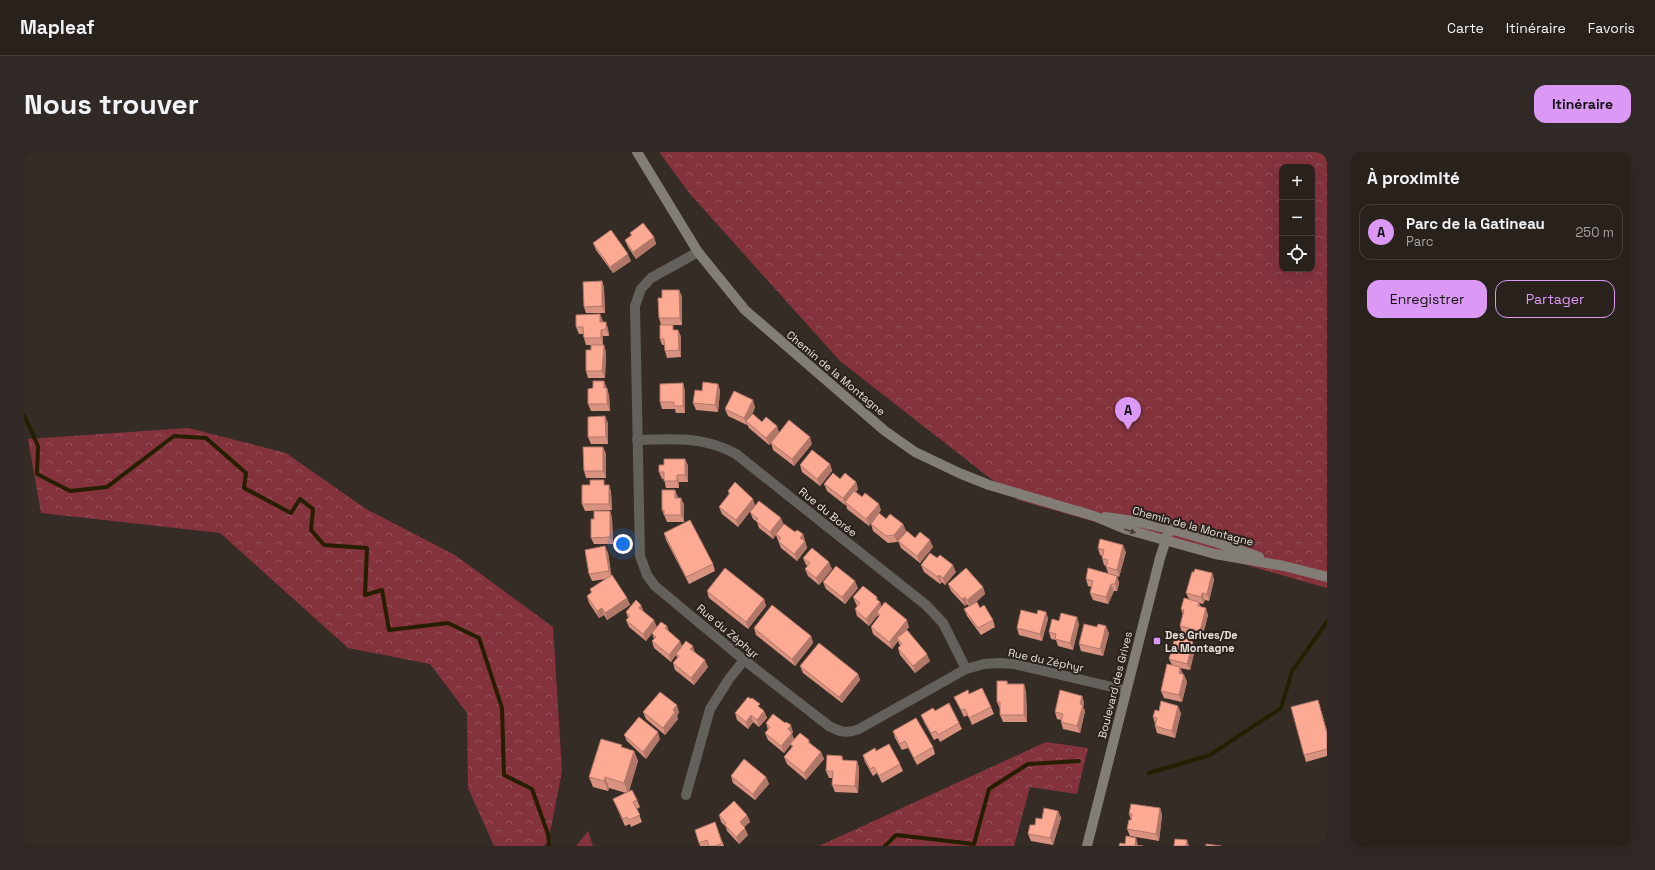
<!DOCTYPE html>
<html lang="fr">
<head>
<meta charset="utf-8">
<style>
  body { margin:0; font-family:"Space Grotesk",sans-serif; background:#302925; color:#f1f3f6 }
  .controls { position:absolute; right:12px; top:12px; display:grid; overflow:hidden; border-radius:8px; box-shadow:0 4px 16px #0002 }
  .controls button { width:36px; height:36px; display:grid; place-items:center; padding:0; border:0; border-bottom:1px solid #443e3b; background:#28211c; color:#f1f3f6; font:20px sans-serif }
  .you { position:absolute; left:599px; top:392px; width:14px; height:14px; margin:-10px; border:3px solid #fff; border-radius:50%; background:#1a73e8; box-shadow:0 0 0 6px #1a73e833 }
  .badge { display:grid; place-items:center; width:26px; height:26px; border-radius:50%; background:#db99f5; color:#111; font-size:13px; font-weight:700 }
  .pin { position:absolute; translate:-50% -33px; filter:drop-shadow(0 1px 2px #0008) }
  .pin::after { content:''; position:absolute; top:21px; width:14px; height:12px; background:inherit; clip-path:polygon(0 0,100% 0,50% 100%) }
  .list { margin:0; padding:0; list-style:none }
  h2 { display:flex; justify-content:space-between; align-items:center; height:52px; margin:0; padding:0 16px; font-size:17px }
  h2 small { font-size:13px; font-weight:400; color:#a5a3a3 }
  .list li { display:grid; grid-template-columns:26px 1fr auto; gap:12px; align-items:center; box-sizing:border-box; height:56px; margin:0 8px 8px; padding:0 8px; border:1px solid #443e3b; border-radius:12px }
  .list b { display:block; font-size:15px; white-space:nowrap }
  .list p { margin:0; font-size:13px; white-space:nowrap; color:#a5a3a3 }
  .list em { font-size:13px; font-style:normal; color:#a5a3a3 }
  .actions { display:flex; gap:8px; padding:12px 16px }
  .actions a { flex:1; padding:9px 0; border:1px solid #db99f5; border-radius:12px; text-align:center; font-size:14px; color:#db99f5 }
  .actions .main { background:#db99f5; color:#111 }
  .icon { flex:none; width:22px; height:22px; fill:none; stroke:currentColor; stroke-width:2; stroke-linecap:round; stroke-linejoin:round }
  .map { position:relative; flex:none; width:1303px; height:694px; overflow:hidden; border-radius:12px }
  header { display:flex; align-items:center; gap:24px; box-sizing:border-box; height:56px; padding:0 20px; background:#28211c; border-bottom:1px solid #443e3b }
  header strong { font-size:19px }
  nav { display:flex; gap:22px; margin-inline-start:auto; font-size:14px }
  .intro { display:flex; align-items:center; justify-content:space-between; box-sizing:border-box; height:96px; padding:0 24px }
  h1 { margin:0; font-size:28px }
  .button { padding:10px 18px; border-radius:12px; background:#db99f5; color:#111; font-size:14px; font-weight:700 }
  main { display:flex; gap:24px; padding:0 24px }
  aside { flex:1; background:#28211c; border-radius:12px; box-shadow:0 4px 16px #0002 }
  .map>svg:first-child { display:block }
</style>
</head>
<body>
<header>
<strong>Mapleaf</strong>
<nav><a>Carte</a><a>Itinéraire</a><a>Favoris</a></nav>
</header>
<div class="intro"><h1>Nous trouver</h1><a class="button">Itinéraire</a></div>
<main>
<div class="map">
<svg width="1303" height="694" viewBox="0 0 1303 694">
  <defs>
    <pattern id="forest-crowns" width="20" height="18" patternUnits="userSpaceOnUse"><rect width="20" height="18" fill="#84333d"/><path d="M2 6a3 3 0 1 1 6 0M12 15a3 3 0 1 1 6 0" fill="none" stroke="#955059"/></pattern>
  </defs>
  <rect width="100%" height="100%" fill="#352c26"/>
  <!-- green -->
  <path fill="#84333d" d="M564,679L569,694H552Z"/>
  <!-- forest -->
  <path fill="url(#forest-crowns)" fill-rule="evenodd" d="M635,0H1303V436L994,348L816,209L666,42ZM1258,15H1288V117H1258Z
    M164,276L262,301L342,357L431,403L529,475L538,619L524,691L518,694H470L444,636L443,561L406,512L324,496L196,381L17,361L4,287Z
    M1022,590L1064,596L1053,642L1006,635L990,694H795Z"/>
  <g fill="none" stroke-linecap="round" stroke-linejoin="round">
    <!-- stream -->
    <path stroke="#261e00" stroke-width="4" d="M0,263L14,294L13,322L46,339L83,335L150,284L182,286L222,321L220,336L267,361L276,347L289,357L287,378L300,393L343,396L341,443L358,438L365,478L424,471L455,486L478,556L480,623L508,637L524,682L525,694
      M1125,621L1186,603L1257,556L1268,519L1303,470
      M861,694L872,683L950,692L965,637L1004,612L1055,609"/>
    <!-- street -->
    <path stroke="#64615d" stroke-width="10" d="M674,100L627,126L617,137L611,154L616,404L623,423L631,434L720,508L805,574C816,580 823,582 835,577L942,517L960,512L976,511L990,512L1101,538
      M613,288C649,287 679,284 712,302L902,453L919,471L942,517
      M662,643L686,557L705,527L720,508"/>
    <!-- secondary -->
    <path stroke="#827d77" stroke-width="10" d="M613,0L674,100L721,158L861,279L891,300L935,321L965,333L1070,364L1101,377L1191,402L1260,414L1303,425
      M1081,365C1133,371 1186,387 1235,405
      M1063,694L1136,406L1145,378"/>
  </g>
  <!-- wall -->
  <path fill="#da9280" d="M606,81L630,85L632,92L612,107L604,95L601,88L607,84Z
    M569,91L607,109L589,121L572,98Z
    M578,129L580,136L581,161H562L560,155Z
    M655,138L658,145V173H643L650,178H654L657,185V205L643,206L641,199V193H638L636,187L637,173L635,166L638,146Z
    M579,169V170H582L584,177L585,184H579V193L582,200L581,226H564L562,219L567,198V193H562L560,186L559,182H555L552,175Z
    M580,229L585,243L586,259H567L564,252L569,236Z
    M694,232L696,239L694,260L672,258L669,251L678,239Z
    M661,238V261H652L651,257H638L636,250Z
    M731,255L728,263L738,270L753,274L755,281L788,292L770,314L749,298L747,291L745,293L725,276L723,272V273L704,264L701,257Z
    M584,271V292H567L564,285Z
    M579,295L582,302V326H562L560,319Z
    M661,307L664,314V330H655V336H642L640,327H638L635,320L640,313Z
    M806,312L808,319L796,334L778,320L776,313Z
    M816,327L832,330L834,337L832,340L857,358L845,374L823,357L822,352L821,353L803,339L800,332Z
    M582,333H585L587,340L588,358L561,359L558,352Z
    M651,338L654,346L660,352V370H643L638,358Z
    M704,339L731,353L714,375L698,362L695,355L705,343Z
    M586,359L588,366L589,392H570L567,386L570,367Z
    M726,360L760,373L771,380L779,382L783,396L773,409L757,396L752,383L749,387L735,376L733,370L729,367Z
    M862,367L879,372L882,379L873,390L864,391L849,379L847,372Z
    M640,381L689,412L691,419L665,432L642,388Z
    M874,389L909,395L896,411L877,396Z
    M581,394L584,401L587,423L603,446L606,453L583,468L580,463L575,466L565,451L563,444L567,441L566,437L582,427L568,429L565,422Z
    M1074,396L1102,400L1095,425L1093,424L1095,431L1093,439H1090L1084,452L1069,448L1066,441L1068,435L1064,434L1062,427L1084,421L1082,415V414L1080,413L1078,406V404L1076,403Z
    M779,406L808,417L795,433L784,424L781,417L784,414L782,413Z
    M913,406L932,420L921,433L918,430L916,432L900,420L897,413Z
    M1170,420L1188,421L1190,428L1185,449L1181,448L1179,452L1175,451L1177,455L1184,463L1178,486L1158,481L1156,474L1159,463L1157,457L1165,447L1162,441Z
    M799,430L834,436L821,452L802,437Z
    M924,432L959,435L961,442L951,451L969,468L971,475L957,483L943,464L940,457L945,454L943,452L941,454L927,439Z
    M683,439L740,447L742,454L724,477L685,446Z
    M829,445L854,449L856,450L857,454L885,475L881,480L906,509L891,521L876,503L874,496L876,494L874,489L868,497L849,482L847,475L855,465L854,463L845,474L833,464L831,457L833,454L832,452Z
    M617,453L619,459L633,475L643,474L645,480L658,494L671,500L684,515L670,533L651,518L649,511L653,506L652,503L647,510L630,496L628,489L630,487L628,481L632,476L622,489L605,475L602,468L604,466L602,460Z
    M1022,460L1024,467L1018,489L995,483L993,476L1013,462Z
    M1035,469L1055,472L1049,498L1034,494L1032,488L1027,487L1025,480Z
    M730,476L787,484L789,491L771,514L732,483Z
    M1085,481L1079,504L1057,499L1055,492Z
    M1166,485L1171,497L1166,518L1156,516L1159,522L1160,523L1163,530L1158,550L1140,546L1137,539L1148,513L1145,507L1153,486Z
    M776,514L834,522L836,528L818,551L779,521Z
    M983,529L984,532L1002,539L1003,570H979L976,563V557L973,550Z
    M945,542L967,555L970,562L948,573L944,563L940,565L930,545Z
    M1058,544L1060,551L1059,555L1061,559L1056,581L1039,577L1037,570V568L1033,567L1031,560Z
    M1294,548L1303,579V604L1282,610L1280,603Z
    M738,557L740,559L743,566L735,575L729,570L724,577L713,568L711,561Z
    M911,559L935,571L938,577L916,590L914,586L910,588L900,570L897,563Z
    M1135,559L1157,561L1151,586L1133,581L1131,574V572L1129,565Z
    M619,560H655L653,564L654,567L641,583L622,567Z
    M742,571L769,580L768,582L770,587L785,588L786,591L797,600L800,607L782,628L763,612L760,605L768,596L767,592L760,601L744,588L741,581L744,578Z
    M869,579L909,595L911,602L893,613L884,596L878,598L871,586Z
    M600,583L636,587L622,607L603,589Z
    M599,595L610,599L614,609L605,639L613,648L616,655L613,657L618,670L607,675L606,672L601,674L592,654L589,647L602,641L585,636L584,639L569,635L565,625Z
    M852,599L876,612L879,619L858,631L853,621L849,624L841,610L839,603Z
    M818,604L819,608L833,609L835,616L834,641L811,640L808,633V626H805L802,619Z
    M707,624L742,625L745,632L731,648L709,631Z
    M1136,656L1138,663L1135,689L1106,684L1103,677L1107,668L1105,662Z
    M1034,659L1037,666L1029,693L1007,689L1004,682L1011,673L1018,667Z
    M695,663H723L726,670L720,675L724,683L715,692L703,679L702,675L697,670Z
    M691,670L700,694H676L671,678Z"/>
  <!-- shaded-wall -->
  <path fill="#b17768" d="M630,85L632,92L612,107L609,100Z
    M604,102L607,109L589,121L586,115Z
    M578,129L580,136L581,161L578,154Z
    M655,138L658,145V173L656,166Z
    M576,162L579,169V177L576,170Z
    M582,170L584,177L585,184L582,177Z
    M577,178L579,184V193L577,186Z
    M654,178L657,185V205L655,198Z
    M580,193L582,200L581,226L578,219Z
    M580,229L582,236H580Z
    M659,231L661,238V261L659,254Z
    M694,232L696,239L694,260L691,253Z
    M583,236L585,243L586,259L583,252Z
    M729,248L731,255L724,271L722,269L723,272V273L720,266Z
    M581,264L584,271V292L582,285Z
    M753,274L755,281L745,293L742,286Z
    M786,285L788,292L770,314L768,307Z
    M579,295L582,302V326L579,319Z
    M661,307L664,314V330L661,323Z
    M806,312L808,319L796,334L793,327Z
    M653,323L655,330V336L653,329Z
    M832,330L834,337L823,351L821,350L822,352L821,353L819,346Z
    M585,333L587,340L588,358L585,352Z
    M651,338L654,345V353L651,346Z
    M657,346L660,352V370L657,363Z
    M729,347L731,353L714,375L712,368Z
    M855,352L857,358L845,374L842,367Z
    M586,359L588,366L589,392L586,385Z
    M757,366L760,373L749,387L746,380Z
    M879,372L882,379L873,390L870,383Z
    M779,382L783,396L773,409L770,402L776,386Z
    M906,388L909,395L896,411L893,404Z
    M1099,393L1102,400L1095,425L1093,418Z
    M581,394L584,401L588,426L585,419Z
    M805,410L808,417L795,433L792,426Z
    M929,413L932,420L921,433L919,426Z
    M1188,421L1190,428L1185,449L1183,442Z
    M915,423L918,430L916,432L914,425Z
    M1093,424L1095,431L1093,439L1091,432Z
    M831,429L834,436L821,452L818,445Z
    M1087,432L1090,439L1084,452L1082,445Z
    M959,435L961,442L946,455L943,448Z
    M1178,441L1181,448L1179,452L1177,445Z
    M853,445L855,451L856,450L858,457L853,460L854,463L845,474L842,467Z
    M941,445L943,452L941,454L938,447Z
    M603,446L606,453L583,468L581,461Z
    M740,447L742,454L724,477L722,470Z
    M617,453L620,460L615,456Z
    M578,456L580,463L575,466L573,459Z
    M1182,456L1184,463L1178,486L1176,479Z
    M1022,460L1024,467L1018,489L1016,482Z
    M1053,465L1055,472L1049,498L1046,491Z
    M630,468L633,475L622,489L619,482Z
    M883,468L885,475L875,488L873,486L874,489L868,497L865,490Z
    M643,474L645,481L641,476Z
    M1082,474L1085,481L1079,504L1076,497Z
    M787,484L789,491L771,514L768,507Z
    M1166,485L1171,497L1166,518L1163,512L1165,489Z
    M656,489L659,496L652,502V503L647,510L645,503Z
    M669,494L671,501L666,497Z
    M903,502L906,509L891,521L889,514Z
    M681,508L684,515L670,533L667,526Z
    M1156,515L1159,522L1155,521Z
    M834,522L836,528L818,551L815,545Z
    M1160,523L1163,530L1158,550L1155,543Z
    M1000,532L1002,539L1003,570L1000,563Z
    M1058,544L1060,551L1059,555L1061,559L1056,581L1053,574L1056,552Z
    M1294,548L1296,555L1303,579V582Z
    M653,553L655,560L653,564L654,567L641,583L639,576L649,558Z
    M1154,554L1157,561L1151,586L1148,579Z
    M740,559L743,566L735,575L733,568Z
    M727,563L729,570L724,577L722,570Z
    M767,573L769,580L768,582L770,588L760,601L757,594L764,577Z
    M634,580L636,587L622,607L619,600Z
    M610,599L614,609L604,642L600,631Z
    M797,600L800,607L782,628L780,621Z
    M833,609L835,616L834,641L831,634Z
    M581,625L585,636L584,639L580,629Z
    M742,625L745,632L731,648L729,642Z
    M1136,656L1138,663L1135,689L1132,682Z
    M1034,659L1037,666L1029,693L1026,686Z
    M723,663L726,670L718,677L716,670Z
    M721,676L724,683L715,692L712,685Z
    M1112,686L1114,693V694L1111,693Z
    M1163,688L1165,694H1162Z"/>
  <!-- building -->
  <path fill="#fdaa95" stroke="#b17768" d="M619,71L630,85L609,100L601,88L608,83L606,81Z
    M587,78L604,102L586,115L569,91Z
    M578,129V154L560,155L559,130Z
    M638,138H655L656,166H635L634,146H638Z
    M576,162V170H582V177L577,178V186H560L559,175H552V163Z
    M636,173H649V178H654L655,198L641,199L640,187H636Z
    M567,193H580L578,219H562V198H567Z
    M569,229H580V236H583V252H564V237L569,236Z
    M679,230L694,232L691,253L669,251L671,238L678,239Z
    M659,231V254H650V250H636V232Z
    M710,239L729,248L720,266L701,257Z
    M729,262L738,270L742,265L753,274L742,286L722,269Z
    M581,264L582,285H564V265Z
    M765,268L786,285L768,307L747,291Z
    M559,295H579V319H560Z
    M788,298L806,312L793,327L776,313Z
    M640,307H661V323H653V329H640V320H635V313H640Z
    M809,321L816,327L821,321L832,330L819,346L800,332Z
    M566,328H580V333H585V352H558V333H566Z
    M711,330L729,347L712,368L695,355L706,341L704,339Z
    M638,338H651V346H657V363H640V358H638Z
    M830,339L838,345L841,341L855,352L842,367L821,350Z
    M735,349L757,366L746,380L732,369L734,367L726,360Z
    M570,359H586V385L567,386V367H570Z
    M855,361L862,367L866,362L879,372L870,383L862,384L847,372Z
    M666,368L689,412L662,425L640,381Z
    M760,372L771,380L773,378L779,382L776,386L781,389L770,402L754,389L757,386L752,382Z
    M883,379L891,386L896,380L906,388L893,404L874,389Z
    M1076,387L1099,393L1093,418L1082,415L1084,408L1078,406L1080,398L1074,396Z
    M581,394L585,419L565,422L561,398Z
    M788,396L805,410L792,426L781,417L786,411L779,406Z
    M906,401L913,406L916,403L929,413L919,426L915,423L914,425L897,413Z
    M812,414L831,429L818,445L799,430Z
    M701,416L740,447L722,470L683,439Z
    M942,416L959,435L943,448L941,445L938,447L924,432Z
    M1064,416L1093,424L1091,432H1087L1082,445L1066,441L1069,429L1062,427Z
    M1171,417L1188,421L1183,442L1178,441L1177,445L1162,441L1168,420H1170Z
    M588,423L603,446L581,461L578,456L573,459L563,444L568,440L566,437Z
    M839,434L853,445L852,447L856,450L842,467L831,457L836,451L829,445Z
    M1160,446L1175,450L1174,454L1182,456L1176,479L1156,474L1160,458L1157,457Z
    M612,448L617,453L615,456L630,468L619,482L602,468L606,464L602,460Z
    M861,450L883,468L865,490L847,475L856,463L853,460Z
    M953,450L956,456L960,453L969,468L954,476L940,457Z
    M748,453L787,484L768,507L730,476Z
    M997,458L1013,462L1014,458L1022,460L1016,482L993,476Z
    M1037,461L1053,465L1046,491L1031,487L1032,482L1025,480L1028,467L1035,469Z
    M637,470L643,474L641,476L656,489L645,503L628,489L632,485L628,481Z
    M1060,472L1073,475L1074,472L1082,474L1076,497L1055,492Z
    M883,478L903,502L889,514L874,496L878,492L873,486Z
    M1154,482L1166,485L1165,489L1169,490L1163,512L1145,507L1151,486H1153Z
    M662,489L669,494L666,497L681,508L667,526L649,511L655,504L652,502Z
    M795,491L834,522L815,545L776,514Z
    M1143,512L1156,515L1155,521L1160,523L1155,543L1137,539Z
    M973,529H983V532H1000V563H976V550H973Z
    M958,536L967,555L945,566L941,557L937,558L930,545L944,538L945,542Z
    M1036,538L1058,544L1056,552L1059,553L1053,574L1037,570L1039,562L1031,560Z
    M636,540L653,553L649,558L651,560L639,576L619,560Z
    M724,545L727,547L728,546L736,552L734,554L740,559L733,568L727,563L722,570L711,561Z
    M1294,548L1303,582V597L1280,603L1267,555Z
    M1137,549L1154,554L1148,579L1131,574L1133,566L1129,565L1131,558L1135,559Z
    M925,551L935,571L914,583L912,579L907,581L897,563L909,556L911,559Z
    M749,562L761,571L762,570L767,573L764,577L768,581L757,594L741,581L746,575L742,571Z
    M615,565L634,580L619,600L600,583Z
    M892,566L909,595L890,606L881,589L876,592L869,579Z
    M776,581L785,588L784,590L797,600L780,621L760,605L769,594L766,592Z
    M577,587L598,593L597,595L610,599L600,631L581,625L580,629L565,625Z
    M865,592L876,612L855,624L850,615L846,617L839,603L851,596L852,599Z
    M803,603L818,604V608L833,609L831,634L808,633L809,619H802Z
    M720,607L742,625L729,642L707,624Z
    M608,638L613,648L609,650L616,663L605,668L603,665L599,667L589,647Z
    M710,649L723,663L716,670L721,676L712,685L701,673L702,671L695,663Z
    M1107,652L1136,656L1132,682L1103,677L1105,668H1107L1108,662H1105Z
    M1020,656L1034,659L1026,686L1004,682L1006,673H1011L1012,666L1018,667Z
    M691,670L698,691L691,694H685L683,688L675,691L671,678Z
    M1102,684L1112,686L1111,693L1119,694H1095L1096,691L1101,692Z
    M1151,687L1163,688L1162,694H1150Z
    M1182,692L1197,694H1182Z"/>
  <!-- one-way arrows -->
  <defs><path id="oneway-solid" d="M-6-.8H1V-3.2L6.5 0L1 3.2V.8H-6Z"/></defs>
  <use fill="#453d38" href="#oneway-solid" transform="translate(1106 379) rotate(17)"/>
  <!-- markers -->
  <rect fill="#db99f5" stroke="#2b221d" stroke-width="1.5" x="1129" y="485" width="8" height="8" rx="2"/>
  <g text-anchor="middle" dominant-baseline="central" stroke-width="4" stroke-linejoin="round" paint-order="stroke">
    <!-- street labels -->
    <g font-size="11" fill="#e9e3df" stroke="#2b221d">
      <text transform="translate(812 221) rotate(40)">Chemin de la Montagne</text>
      <text transform="translate(804 360) rotate(39)">Rue du Borée</text>
      <text transform="translate(1169 374) rotate(15)">Chemin de la Montagne</text>
      <text transform="translate(704 479) rotate(40)">Rue du Zéphyr</text>
      <text transform="translate(1022 508) rotate(12)">Rue du Zéphyr</text>
      <text transform="translate(1091 533) rotate(-76)">Boulevard des Grives</text>
    </g>
    <!-- poi labels -->
    <g font-size="11" font-weight="bold" fill="#e9e3df" stroke="#2b221d" text-anchor="start">
      <text x="1141" y="483">Des Grives/De<tspan x="1141" dy="13">La Montagne</tspan></text>
    </g>
  </g>
</svg>
<div class="controls">
<button>+</button>
<button>−</button>
<button><svg class="icon" aria-label="locate" viewBox="0 0 24 24"><circle cx="12" cy="12" r="6"/><path d="M12 2v4M12 18v4M2 12h4M18 12h4"/></svg></button>
</div>
<div class="you"></div>
<div class="pin badge" style="left:1104px;top:278px">A</div>
</div>
<aside>
<h2>À proximité<small></small></h2>
<ul class="list">
<li><span class="badge">A</span><div><b>Parc de la Gatineau</b><p>Parc</p></div><em>250 m</em></li>
</ul>
<div class="actions"><a class="main">Enregistrer</a><a>Partager</a></div>
</aside>
</main>
</body>
</html>
